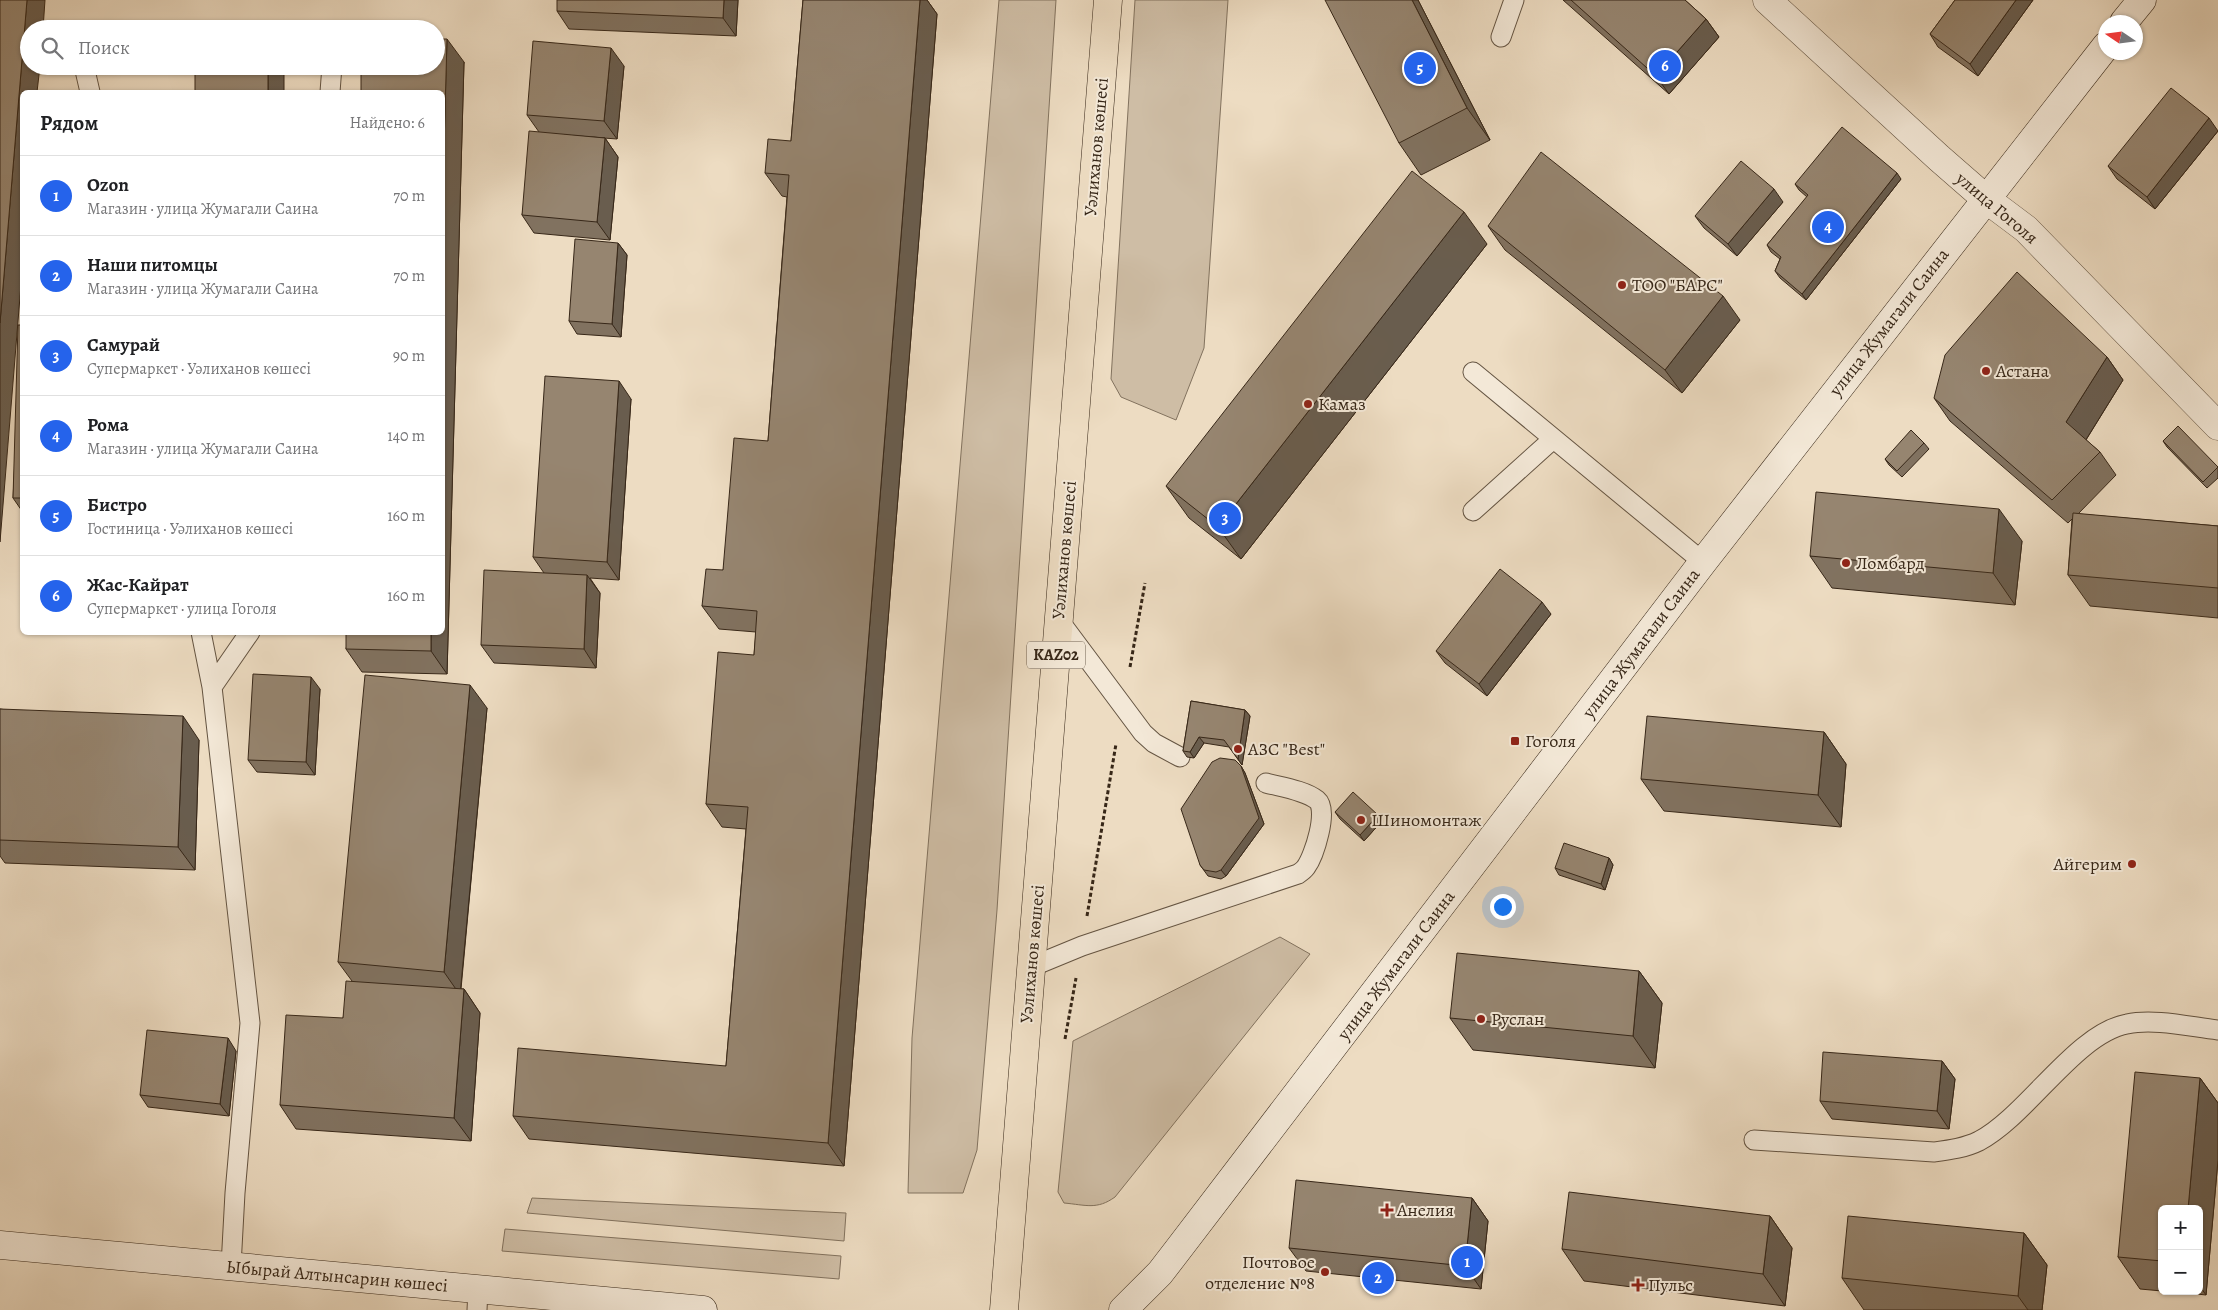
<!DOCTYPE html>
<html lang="ru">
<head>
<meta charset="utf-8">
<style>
  body { margin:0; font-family:Alegreya,serif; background:#f6f6f6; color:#202124 }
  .controls { position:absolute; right:15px; bottom:15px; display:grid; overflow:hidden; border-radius:8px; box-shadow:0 1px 4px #0004 }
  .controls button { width:45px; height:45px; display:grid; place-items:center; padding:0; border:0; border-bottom:1px solid #e0e0e0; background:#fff; color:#202124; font:25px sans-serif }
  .compass { position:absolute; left:2098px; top:15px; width:45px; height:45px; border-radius:50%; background:#fff; box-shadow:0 1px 4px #0004; rotate:283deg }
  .you { position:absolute; left:1502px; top:906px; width:18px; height:18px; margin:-12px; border:4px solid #fff; border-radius:50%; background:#1a73e8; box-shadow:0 0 0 8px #1a73e833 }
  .badge { display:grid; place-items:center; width:32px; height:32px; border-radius:50%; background:#2563eb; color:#fff; font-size:16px; font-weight:700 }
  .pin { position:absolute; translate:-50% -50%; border:2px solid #fff; box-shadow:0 1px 5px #0006 }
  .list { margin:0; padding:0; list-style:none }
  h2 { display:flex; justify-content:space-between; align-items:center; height:65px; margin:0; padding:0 20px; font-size:21px }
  h2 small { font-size:16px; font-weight:400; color:#757577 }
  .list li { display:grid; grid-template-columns:32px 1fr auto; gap:15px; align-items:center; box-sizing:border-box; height:80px; padding:0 20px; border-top:1px solid #e0e0e0 }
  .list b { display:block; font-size:19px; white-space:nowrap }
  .list p { margin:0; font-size:16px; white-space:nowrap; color:#757577 }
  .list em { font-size:16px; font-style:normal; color:#757577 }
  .icon { flex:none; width:28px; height:28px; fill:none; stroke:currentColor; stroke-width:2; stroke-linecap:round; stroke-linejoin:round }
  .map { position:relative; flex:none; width:2218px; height:1310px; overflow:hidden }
  .search { position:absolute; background:#fff; box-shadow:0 1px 4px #0004; left:20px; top:20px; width:425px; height:55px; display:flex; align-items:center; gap:12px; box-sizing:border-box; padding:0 18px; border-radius:28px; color:#757577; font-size:19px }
  .panel { position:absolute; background:#fff; box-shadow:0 1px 4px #0004; left:20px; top:90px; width:425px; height:545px; border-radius:8px }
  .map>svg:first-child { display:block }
</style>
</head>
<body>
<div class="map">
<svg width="2218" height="1310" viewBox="0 0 2218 1310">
  <rect width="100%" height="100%" fill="#eddcc2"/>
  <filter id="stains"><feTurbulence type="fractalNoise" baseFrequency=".004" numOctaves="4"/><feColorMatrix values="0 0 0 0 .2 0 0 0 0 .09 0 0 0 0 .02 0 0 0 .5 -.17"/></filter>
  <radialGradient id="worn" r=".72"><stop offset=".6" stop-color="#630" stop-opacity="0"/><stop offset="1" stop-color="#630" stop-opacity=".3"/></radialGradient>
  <!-- green -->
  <path fill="#cebda5" stroke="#82725e" d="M999,0H1056L997,910L977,1150L963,1193H908L912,1038Z
    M1135,0H1228L1204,348L1176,420L1121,397L1111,379Z
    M1280,937L1310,954L1115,1197C1097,1210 1086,1205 1064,1203L1058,1192L1073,1041Z
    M532,1198L846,1213L844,1241L527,1213Z
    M505,1229L841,1256L839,1279L502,1251Z"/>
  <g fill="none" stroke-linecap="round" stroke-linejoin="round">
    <defs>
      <path id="lane" d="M1501,37L1514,0
        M84,66L90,92
        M330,92L332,66
        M1473,372L1703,562
        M1473,511L1553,439
        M1058,619L1143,733L1154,743L1180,757
        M201,632L212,687L250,1023L235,1193L231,1266
        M212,687L250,632
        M1031,967L1082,946L1298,874C1301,872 1304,870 1306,867C1314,856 1329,810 1317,800C1304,790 1281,787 1266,783
        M1754,1140L1934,1152C1949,1150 1965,1148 1979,1141C2028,1115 2075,1034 2127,1024C2154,1018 2191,1027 2218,1030
        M477,1310L478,1290"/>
      <path id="street" d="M1767,0L1939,158L1986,199L2026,229L2218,426"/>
      <path id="secondary" d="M2124,22L2142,0
        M0,1245L703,1310
        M1123,1310L1160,1273L1180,1247L1703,562L2106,46"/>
      <path id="highway" d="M1004,1310L1108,0"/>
    </defs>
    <!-- lane casing -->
    <use href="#lane" stroke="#645442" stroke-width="21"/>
    <!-- street casing -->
    <use href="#street" stroke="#645442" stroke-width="29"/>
    <!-- secondary casing -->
    <use href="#secondary" stroke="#372718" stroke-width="29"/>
    <!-- highway casing -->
    <use href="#highway" stroke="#372718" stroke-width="29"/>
    <!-- path -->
    <path stroke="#372718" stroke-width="3" stroke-dasharray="4 2.5" stroke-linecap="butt" d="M1130,667L1145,583
      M1087,916L1116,744
      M1065,1039L1076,978"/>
    <!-- lane -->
    <use href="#lane" stroke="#f3e8d7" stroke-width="19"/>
    <!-- street -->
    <use href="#street" stroke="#f3e8d7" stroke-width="28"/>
    <!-- secondary -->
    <use href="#secondary" stroke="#f3e8d7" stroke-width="28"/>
    <!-- highway -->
    <use href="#highway" stroke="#eddcc2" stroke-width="28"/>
  </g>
  <!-- wall -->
  <path fill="#817260" stroke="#372718" d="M738,0L736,36L569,29L557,11Z
    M803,0H927L937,14L844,1166L529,1139L513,1116L726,1066L746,829L722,827L706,804L754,655L756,632L719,629L702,606L723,570L768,441L787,197L782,196L765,173L791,141Z
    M1418,0L1490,140L1421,175L1399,143Z
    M1563,0H1685L1706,19L1719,37L1669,94Z
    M1955,0H2033L1978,76L1938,47L1930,34Z
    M464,62L447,674L362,672L346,649Z
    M624,66L617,139L564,135L605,138L618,157L610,240L534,233L522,215L539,132L527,115Z
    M2218,131L2155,209L2117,179L2108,166Z
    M1901,179L1806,300L1780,278L1775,271L1780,259L1771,252L1767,245L1807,197L1799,190L1795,184Z
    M1783,202L1737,256L1704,228L1695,216Z
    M1488,226L1740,320L1682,393L1505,250Z
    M618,243L627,255L621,337L577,334L569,321Z
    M1487,244L1241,559L1189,518L1166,486Z
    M22,325V511L13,498Z
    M2107,357L2123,380L2086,440L2100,452L2116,475L2078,514L2218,526V618L2090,606L2068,575L2072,519L2068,523L1950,421L1934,398Z
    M631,399L619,580L590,578L600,593L596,668L494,663L481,645L544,573L533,557Z
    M2163,441L2218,467V478L2207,488L2167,447Z
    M1924,443L1929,449L1902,477L1889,465L1885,459Z
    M2022,541L2015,605L1832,588L1810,556Z
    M1551,614L1487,696L1445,663L1436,651Z
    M320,689L315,775L257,772L248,760Z
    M1191,701L1245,710L1250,716L1242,765L1229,747L1204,743L1194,758L1187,757L1183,751Z
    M487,708L461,989H464L480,1013L471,1141L296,1129L280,1105L343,1018L352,981L338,962Z
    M0,709L199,740L195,870L5,863L0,856Z
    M1824,732L1846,764L1841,827L1664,811L1641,779Z
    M1241,766L1245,773L1264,824L1226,876L1221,879L1208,876L1200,865Z
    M1335,812L1382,821L1364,841L1340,819Z
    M1609,858L1613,865L1605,890L1559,875L1555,868Z
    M1639,971L1662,1003L1655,1068L1473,1050L1450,1018Z
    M236,1051L229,1116L148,1107L140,1095Z
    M1942,1061L1955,1079L1949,1129L1832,1119L1820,1101Z
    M2200,1078L2218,1103V1160L2206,1295L2169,1291H2199V1209H2162V1291L2140,1289L2118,1257Z
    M1472,1198L1488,1221L1481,1289L1306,1271L1289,1248Z
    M1770,1216L1792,1248L1785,1306L1584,1281L1562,1249Z
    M2024,1233L2047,1265L2042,1310H1864L1842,1278Z"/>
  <!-- shaded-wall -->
  <path fill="#695d4e" stroke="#372718" d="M27,0H45L43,29H29V66H40L37,92H22V272L0,542V323Z
    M724,0H738L736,36L723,18Z
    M920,0H927L937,14L844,1166L828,1143Z
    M1412,0H1418L1490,140L1467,108Z
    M2016,0H2033L1978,76L1970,64Z
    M1706,19L1719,37L1669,94L1656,76Z
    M447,39L464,62L447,674L431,651V632H442V219Z
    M611,48L624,66L617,139L604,121Z
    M268,66H284V92H268Z
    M2209,118L2218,131L2155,209L2147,197Z
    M605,138L618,157L610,240L597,222Z
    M1897,173L1901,179L1806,300L1802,294Z
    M1774,189L1783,202L1737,256L1728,244Z
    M1464,212L1487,244L1241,559L1218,527Z
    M618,243L627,255L621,337L612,324Z
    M1723,296L1740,320L1682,393L1665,370Z
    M2107,357L2123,380L2082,446L2066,422Z
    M619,381L631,399L619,580L607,562Z
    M1999,509L2022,541L2015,605L1993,573Z
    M587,575L600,593L596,668L584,649Z
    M1542,602L1551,614L1487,696L1479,684Z
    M311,677L320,689L315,775L306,762Z
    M470,685L487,708L460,995L444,972Z
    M1245,710L1250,716L1242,765L1238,759Z
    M183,716L199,740L195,870L178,847Z
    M1824,732L1846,764L1841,827L1818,795Z
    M1199,737L1204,743L1194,758L1190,752Z
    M1241,766L1245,773L1264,824L1226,876L1221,870Z
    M1378,815L1382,821L1364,841L1360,835Z
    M1609,858L1613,865L1605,890L1601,884Z
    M1639,971L1662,1003L1655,1068L1633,1036Z
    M464,989L480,1013L471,1141L454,1118Z
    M228,1038L236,1051L229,1116L220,1104Z
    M1942,1061L1955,1079L1949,1129L1937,1111Z
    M2200,1078L2218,1103V1160L2206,1295L2199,1285V1209H2188Z
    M1472,1198L1488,1221L1481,1289L1465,1266Z
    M1770,1216L1792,1248L1785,1306L1763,1274Z
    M2024,1233L2047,1265L2042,1310H2028L2018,1296Z"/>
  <!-- building -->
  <path fill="#968570" stroke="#372718" d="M0,0H27L0,323Z
    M557,0H724L723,18L557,11Z
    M803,0H920L828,1143L513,1116L518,1048L726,1066L748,807L706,804L718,652L754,655L757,611L702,606L706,569L723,570L734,438L768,441L789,175L765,173L768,139L791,141Z
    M1325,0H1412L1467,108L1399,143Z
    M1571,0H1685L1706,19L1656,76Z
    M1955,0H2016L1970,64L1930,34Z
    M436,39H447L442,219V92H361V66H436Z
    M533,41L611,48L604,121L527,115Z
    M195,66H268V92H195Z
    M2171,88L2209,118L2147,197L2108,166Z
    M1842,127L1897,173L1802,294L1775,271L1781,257L1767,245L1808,195L1795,184Z
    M529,131L605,138L597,222L522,215Z
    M1541,152L1723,296L1665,370L1488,226Z
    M1741,161L1774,189L1728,244L1695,216Z
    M1412,171L1464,212L1218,527L1166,486Z
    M575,239L618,243L612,324L569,321Z
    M2017,272L2107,357L2066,422L2100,452L2052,500L1934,398L1945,355Z
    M18,325H22V498H13Z
    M545,376L619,381L607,562L533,557Z
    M2178,426L2218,467L2203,482L2163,441Z
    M1911,430L1924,443L1897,471L1885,459Z
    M1816,492L1999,509L1993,573L1810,556Z
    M2073,513L2218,526V588L2068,575Z
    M1500,569L1542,602L1479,684L1436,651Z
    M484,570L587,575L584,649L481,645Z
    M346,632H431V651L346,649Z
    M253,674L311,677L306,762L248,760Z
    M365,675L470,685L444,972L338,962Z
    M1191,701L1245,710L1238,759L1224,740L1199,737L1190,752L1183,751Z
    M0,709L183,716L178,847L0,840Z
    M1647,716L1824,732L1818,795L1641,779Z
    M1220,758L1235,760L1241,766L1259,818L1221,870L1216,872L1204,870L1200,865L1181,809L1212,762Z
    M1353,792L1378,815L1360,835L1335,812Z
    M1564,843L1609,858L1601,884L1555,868Z
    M1457,953L1639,971L1633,1036L1450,1018Z
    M346,981L464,989L454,1118L280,1105L286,1015L343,1018Z
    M147,1030L228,1038L220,1104L140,1095Z
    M1823,1052L1942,1061L1937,1111L1820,1101Z
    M2135,1072L2200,1078L2188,1209H2162V1261L2118,1257Z
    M1296,1180L1472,1198L1465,1266L1289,1248Z
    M1569,1192L1770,1216L1763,1274L1562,1249Z
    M1848,1216L2024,1233L2018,1296L1842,1278Z"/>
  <!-- markers -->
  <g fill="#8f2418" stroke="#f3e8d7" stroke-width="2">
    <circle cx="1622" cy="285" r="5"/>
    <circle cx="1986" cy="371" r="5"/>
    <circle cx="1308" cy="404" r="5"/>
    <circle cx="1846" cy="563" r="5"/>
    <rect x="1510" y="736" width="10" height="10" rx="2.5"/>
    <circle cx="1238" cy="749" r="5"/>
    <circle cx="1361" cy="820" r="5"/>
    <circle cx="2132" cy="864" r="5"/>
    <circle cx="1481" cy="1019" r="5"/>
    <path d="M1384.5 1202.5h5v5h5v5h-5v5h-5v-5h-5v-5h5z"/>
    <circle cx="1325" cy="1272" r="5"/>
    <path d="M1635.5 1277.5h5v5h5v5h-5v5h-5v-5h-5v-5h5z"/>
  </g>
  <g text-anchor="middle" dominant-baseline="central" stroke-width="4" stroke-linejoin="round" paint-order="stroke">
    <!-- shield labels -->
    <rect fill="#f3e8d7" stroke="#6f6151" stroke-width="1" x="1027" y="641.5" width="58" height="27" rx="4"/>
    <g font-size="16" font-weight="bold" fill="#372718">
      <text x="1056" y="655">KАZ02</text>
    </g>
    <!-- street labels -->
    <g font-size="18" fill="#372718" stroke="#f3e8d7">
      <text transform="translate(1096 147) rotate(-85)">Уәлиханов көшесі</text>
      <text transform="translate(1997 208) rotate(40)">улица Гоголя</text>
      <text transform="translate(1889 322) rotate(-52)">улица Жумагали Саина</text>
      <text transform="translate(1064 550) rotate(-85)">Уәлиханов көшесі</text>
      <text transform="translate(1641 643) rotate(-53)">улица Жумагали Саина</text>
      <text transform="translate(1032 954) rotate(-85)">Уәлиханов көшесі</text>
      <text transform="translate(1396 965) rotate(-53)">улица Жумагали Саина</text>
      <text transform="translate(337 1276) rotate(5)">Ыбырай Алтынсарин көшесі</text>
    </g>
    <!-- poi labels -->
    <g font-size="18" fill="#372718" stroke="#f3e8d7" text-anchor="start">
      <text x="1632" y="285">ТОО "БАРС"</text>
      <text x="1996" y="371">Астана</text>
      <text x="1318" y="404">Камаз</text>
      <text x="1856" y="563">Ломбард</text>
      <text x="1525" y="741">Гоголя</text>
      <text x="1248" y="749">АЗС "Best"</text>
      <text x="1371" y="820">Шиномонтаж</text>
      <text x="2122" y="864" text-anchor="end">Айгерим</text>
      <text x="1491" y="1019">Руслан</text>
      <text x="1397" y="1210">Анелия</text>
      <text x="1315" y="1262" text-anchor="end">Почтовое<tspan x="1315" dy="21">отделение №8</tspan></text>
      <text x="1648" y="1285">Пульс</text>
    </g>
  </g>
  <rect width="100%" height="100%" filter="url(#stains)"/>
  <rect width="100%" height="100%" fill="url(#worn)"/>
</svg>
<div class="controls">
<button>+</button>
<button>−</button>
</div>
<svg class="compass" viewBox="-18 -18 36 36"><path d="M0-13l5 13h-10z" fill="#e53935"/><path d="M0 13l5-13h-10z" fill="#757577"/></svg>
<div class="you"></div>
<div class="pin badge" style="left:1467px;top:1262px">1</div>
<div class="pin badge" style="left:1378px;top:1278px">2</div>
<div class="pin badge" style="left:1225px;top:518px">3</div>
<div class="pin badge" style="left:1828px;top:227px">4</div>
<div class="pin badge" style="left:1420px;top:68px">5</div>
<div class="pin badge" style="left:1665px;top:66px">6</div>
<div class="search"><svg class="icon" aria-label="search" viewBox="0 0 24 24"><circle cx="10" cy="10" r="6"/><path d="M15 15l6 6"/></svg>Поиск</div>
<section class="panel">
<h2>Рядом<small>Найдено: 6</small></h2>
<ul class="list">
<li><span class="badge">1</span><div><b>Ozon</b><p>Магазин · улица Жумагали Саина</p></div><em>70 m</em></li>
<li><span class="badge">2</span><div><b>Наши питомцы</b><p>Магазин · улица Жумагали Саина</p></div><em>70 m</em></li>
<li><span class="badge">3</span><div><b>Самурай</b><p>Супермаркет · Уәлиханов көшесі</p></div><em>90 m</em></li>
<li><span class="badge">4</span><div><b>Рома</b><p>Магазин · улица Жумагали Саина</p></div><em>140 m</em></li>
<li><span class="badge">5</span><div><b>Бистро</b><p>Гостиница · Уәлиханов көшесі</p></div><em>160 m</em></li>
<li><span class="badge">6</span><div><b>Жас-Кайрат</b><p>Супермаркет · улица Гоголя</p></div><em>160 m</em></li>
</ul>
</section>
</div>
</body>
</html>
